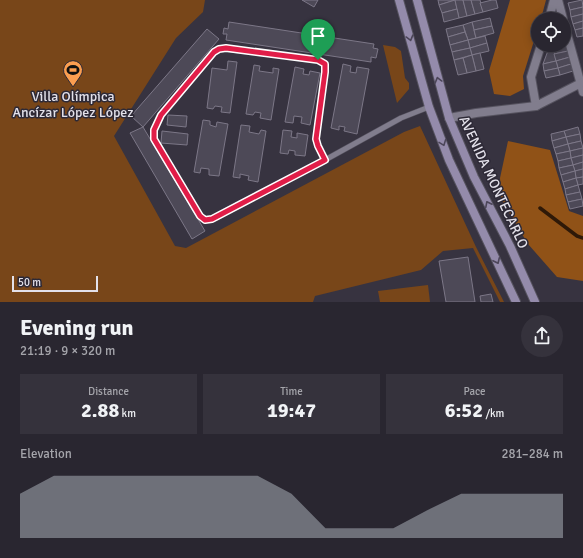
<!DOCTYPE html>
<meta charset="utf-8">
<style>
body{margin:0;font-family:Signika,sans-serif;background:#35323c;color:#f1f3f6;height:100vh;display:flex;flex-direction:column;font-size:15px;white-space:nowrap}
*{box-sizing:border-box;margin:0}
p{font-size:13px;color:#a5a5ab}
.icon{flex:none;width:22px;height:22px;fill:none;stroke:currentColor;stroke-width:2;stroke-linecap:round;stroke-linejoin:round}
.map{position:relative;height:302px;overflow:hidden}
.sheet{display:flex;flex-direction:column;background:#292630;flex:1}
.sheet>*{flex:none}
.fabs{position:absolute;left:531px;top:12px;display:grid;gap:8px}
.fabs a{display:grid;place-items:center;width:40px;height:40px;border-radius:50%;background:#292630;box-shadow:0 2px 10px #0003,0 0 0 1px #45434c;font-size:20px}
.scale{position:absolute;left:12px;bottom:10px;width:86px;box-sizing:border-box;padding-left:4px;border:2px solid #e3e1ea;border-top:0;font-size:11px;line-height:14px;white-space:nowrap;color:#e3e1ea;-webkit-text-stroke:3px #2d2936;paint-order:stroke}
.pin{position:absolute;display:grid;place-items:center;width:34px;height:34px;color:#fff;margin:-41px -17px;border-radius:50% 50% 50% 0;rotate:-45deg;box-shadow:0 0 4px #0007}
.pin .icon{rotate:45deg}
.round{display:grid;place-items:center;flex:none;width:42px;height:42px;border-radius:21px;background:#35323c}
.overview{display:flex;align-items:center;justify-content:space-between;height:68px;padding:0 20px}
h1{font-size:22px;font-weight:800;line-height:30px}
.stats{display:grid;grid-template-columns:repeat(3,1fr);gap:6px;height:68px;padding:4px 20px}
.stats div{display:grid;align-content:center;border-radius:0px;background:#35323c;text-align:center}
.stats b{font-size:20px;font-weight:800}
.stats small{font-size:11px;font-weight:400}
.stats p{font-size:11px}
.chart{height:112px;padding:8px 20px}
.chart p{display:flex;justify-content:space-between}
.chart svg{width:100%;height:72px;margin-top:4px;fill:#8c9099;opacity:.7}
.map>svg:first-child{display:block}
</style>
<div class="map">
<svg width="583" height="302" viewBox="0 0 583 302">
<rect width="100%" height="100%" fill="#373340"/>
<g fill="#784619">
<polygon points="0,0 205,0 203,12 176,38 114,136 175,246 186,248 404,132 420,126 476,247 504,302 500,302 473,248 443,251 421,270 315,296 313,302 0,302"/>
<polygon points="383,45 395,47 401,51 405,78 409,83 409,89 397,103"/>
<polygon points="428,285 430,302 380,302 378,291"/>
</g>
<g fill="#905217">
<polygon points="510,0 546,0 541,19 538,19 538,28 523,76 524,89 510,96 494,94 489,71"/>
<polygon points="508,141 550,150 569,211 583,216 583,281 557,277 528,244 501,199 500,178"/>
</g>
<g fill="none" stroke-linecap="round" stroke-linejoin="round">
<polyline stroke="#2e1908" stroke-width="3.5" points="540,208 577,236 583,238"/>
</g>
<g fill="#4d4957" stroke="#7c7787">
<polygon points="302,0 318,0 314,7"/>
<polygon points="438,0 455,0 439,5"/>
<polygon points="455,0 457,9 442,13 439,5"/>
<polygon points="455,0 463,0 467,16 459,18"/>
<polygon points="463,0 471,0 475,14 467,16"/>
<polygon points="471,0 480,0 483,12 475,14"/>
<polygon points="492,0 496,0 498,8 483,12 480,3"/>
<polygon points="582,0 583,7 570,10 568,3"/>
<polygon points="583,7 583,14 571,17 570,10"/>
<polygon points="457,9 459,18 444,22 442,13"/>
<polygon points="583,14 583,21 573,24 571,17"/>
<polygon points="490,18 492,26 474,30 472,22"/>
<polygon points="583,21 583,28 575,30 573,24"/>
<polygon points="229,22 374,44 373,48 378,49 376,58 371,57 371,62 226,40 227,34 223,34 224,28 228,29"/>
<polygon points="472,22 476,38 468,40 463,25"/>
<polygon points="463,25 465,32 448,37 446,29"/>
<polygon points="492,26 494,33 476,38 474,30"/>
<polygon points="583,28 583,36 577,37 575,30"/>
<polygon points="207,29 219,39 143,127 131,116"/>
<polygon points="465,32 468,40 450,45 448,37"/>
<polygon points="485,36 487,43 470,48 468,40"/>
<polygon points="468,40 470,48 452,52 450,45"/>
<polygon points="487,43 489,51 472,55 470,48"/>
<polygon points="564,44 566,44 568,51 554,54 553,47"/>
<polygon points="553,47 556,61 543,64 549,48"/>
<polygon points="470,48 472,55 454,60 452,52"/>
<polygon points="568,51 570,57 556,61 554,54"/>
<polygon points="480,53 484,69 476,71 472,55"/>
<polygon points="472,55 476,71 467,73 463,58"/>
<polygon points="570,57 571,64 558,68 556,61"/>
<polygon points="463,58 467,73 458,75 454,60"/>
<polygon points="228,61 237,62 230,113 221,112 222,107 215,106 213,109 207,108 212,68 227,70"/>
<polygon points="556,61 558,68 544,71 543,64"/>
<polygon points="343,64 351,66 350,72 356,73 357,67 369,69 357,134 344,131 345,127 339,126 339,130 331,128"/>
<polygon points="571,64 573,71 560,75 558,68"/>
<polygon points="254,65 260,66 259,71 273,73 273,68 279,69 271,120 260,118 261,113 255,112 253,115 246,114"/>
<polygon points="295,67 304,69 303,74 309,75 310,71 320,73 310,125 301,123 302,117 294,116 293,123 285,122"/>
<polygon points="558,68 560,75 546,78 544,71"/>
<polygon points="168,115 187,116 186,127 167,125"/>
<polygon points="203,120 210,121 210,125 216,127 217,122 228,124 219,176 209,175 209,169 201,168 200,173 194,172"/>
<polygon points="241,125 250,126 249,132 259,134 261,130 266,131 258,182 248,180 249,176 240,174 240,178 233,177"/>
<polygon points="143,127 205,231 192,239 130,133"/>
<polygon points="578,127 580,134 566,137 564,131"/>
<polygon points="283,130 292,131 291,137 297,138 297,133 308,135 305,156 295,155 295,151 289,150 288,154 280,153"/>
<polygon points="162,131 188,134 187,145 161,143"/>
<polygon points="564,131 566,137 552,141 551,134"/>
<polygon points="580,134 581,141 568,144 566,137"/>
<polygon points="566,137 568,144 554,148 552,141"/>
<polygon points="581,141 583,148 570,151 568,144"/>
<polygon points="568,144 570,151 556,154 554,148"/>
<polygon points="583,148 583,155 571,158 570,151"/>
<polygon points="570,151 571,158 558,161 556,154"/>
<polygon points="583,155 583,162 573,165 571,158"/>
<polygon points="571,158 573,165 559,168 558,161"/>
<polygon points="583,162 583,169 575,171 573,165"/>
<polygon points="573,165 575,171 561,175 559,168"/>
<polygon points="583,169 583,177 576,178 575,171"/>
<polygon points="575,171 576,178 563,182 561,175"/>
<polygon points="583,177 583,184 578,185 576,178"/>
<polygon points="576,178 578,185 565,189 563,182"/>
<polygon points="578,185 580,192 566,195 565,189"/>
<polygon points="580,192 582,199 568,202 566,195"/>
<polygon points="582,199 583,206 570,209 568,202"/>
<polygon points="468,257 475,302 446,302 439,261"/>
<polygon points="491,294 493,302 481,302 480,296"/>
</g>
<g fill="none" stroke-linecap="round" stroke-linejoin="round">
<defs>
<polyline id="lane" points="325,160 318,147 316,139 326,68 323,62 318,60 226,49 219,49 209,57 161,115 154,130 154,139 200,216 205,220 209,220 325,160 401,118 429,107"/>
<g id="street">
<polyline points="558,0 563,19"/>
<polyline points="549,19 554,0"/>
<polyline points="564,23 583,92"/>
<polyline points="536,106 531,77 541,45"/>
<polyline points="449,118 476,113 536,106 583,82"/>
</g>
<g id="secondary">
<polyline points="399,0 429,107 449,160 516,302"/>
<polyline points="417,0 449,118 474,177 510,246 535,302"/>
</g>
</defs>
<use href="#lane" stroke="#55525e" stroke-width="6"/>
<use href="#street" stroke="#55525e" stroke-width="10"/>
<use href="#secondary" stroke="#55525e" stroke-width="10"/>
<use href="#lane" stroke="#817d8d" stroke-width="5"/>
<use href="#street" stroke="#817d8d" stroke-width="8"/>
<use href="#secondary" stroke="#948bab" stroke-width="8"/>
</g>
<defs><path id="oneway-chevron" d="M-2-3.5L2.5 0L-2 3.5" fill="none" stroke-width="1.6" stroke-linecap="round" stroke-linejoin="round"/></defs>
<g stroke="#4c4659">
<use href="#oneway-chevron" transform="translate(410 38) rotate(75)"/>
<use href="#oneway-chevron" transform="translate(438 80) rotate(-105)"/>
<use href="#oneway-chevron" transform="translate(443 143) rotate(69)"/>
<use href="#oneway-chevron" transform="translate(488 204) rotate(-117)"/>
<use href="#oneway-chevron" transform="translate(497 261) rotate(65)"/>
</g>
<g fill="none" stroke-linecap="round" stroke-linejoin="round">
<defs>
<polygon id="route" points="226,48 318,60 325,64 325,72 316,139 318,146 325,160 212,219 205,220 200,216 154,139 154,130 161,115 214,52 219,49"/>
</defs>
<use href="#route" stroke="#fff" stroke-width="8"/>
<use href="#route" stroke="#e11d48" stroke-width="5"/>
</g>
<defs>
<symbol id="stadium-pin" viewBox="-11 -11 22 30"><path d="M0 17L-7.5 6A9.5 9.5 0 1 1 7.5 6Z" fill="#fb9e50" stroke="#2d2936"/><path d="M0-5a6.5 5 0 1 0 0 10a6.5 5 0 1 0 0-10ZM-3.5-1.8h7v3.6h-7Z" fill="#111"/></symbol>
</defs>
<g fill-rule="evenodd">
<use href="#stadium-pin" x="62" y="59" width="22" height="30"/>
</g>
<g text-anchor="middle" stroke-width="3" stroke-linejoin="round" paint-order="stroke">
<g font-size="14" fill="#e3e1ea" stroke="#2d2936">
<text x="73" y="101">Villa Olímpica<tspan x="73" dy="16">Ancízar López López</tspan></text>
</g>
<g font-size="14" fill="#e3e1ea" stroke="#2d2936">
<text transform="translate(494 182) rotate(65)" y="5">AVENIDA MONTECARLO</text>
</g>
</g>
</svg>
<div class="fabs">
<a><svg class="icon" aria-label="locate" viewBox="0 0 24 24"><circle cx="12" cy="12" r="6"/><path d="M12 2v4M12 18v4M2 12h4M18 12h4"/></svg></a>
</div>
<div class="scale">50 m</div>
<div class="pin" style="left:318px;top:60px;background:#1e9e55"><svg class="icon" aria-label="arrive" viewBox="0 0 24 24"><path d="M6 21V4h12l-3 4 3 4H6"/></svg></div>
</div>
<section class="sheet">
<div class="overview"><div><h1>Evening run</h1><p>21:19 · 9 × 320 m</p></div><a class="round"><svg class="icon" aria-label="share" viewBox="0 0 24 24"><path d="M12 15V3M7 8l5-5 5 5M5 13v7h14v-7"/></svg></a></div>
<div class="stats">
<div><p>Distance</p><b>2.88<small> km</small></b></div>
<div><p>Time</p><b>19:47</b></div>
<div><p>Pace</p><b>6:52<small> /km</small></b></div>
</div>
<div class="chart"><p><span>Elevation</span>281–284 m</p>
<svg viewBox="0 0 160 44" preserveAspectRatio="none"><path d="M0 44V17L10 6L20 6L30 6L40 6L50 6L60 6L70 6L80 17L90 38L100 38L110 38L120 27L130 17L140 17L150 17L160 17V44z"/></svg>
</div>
</section>
